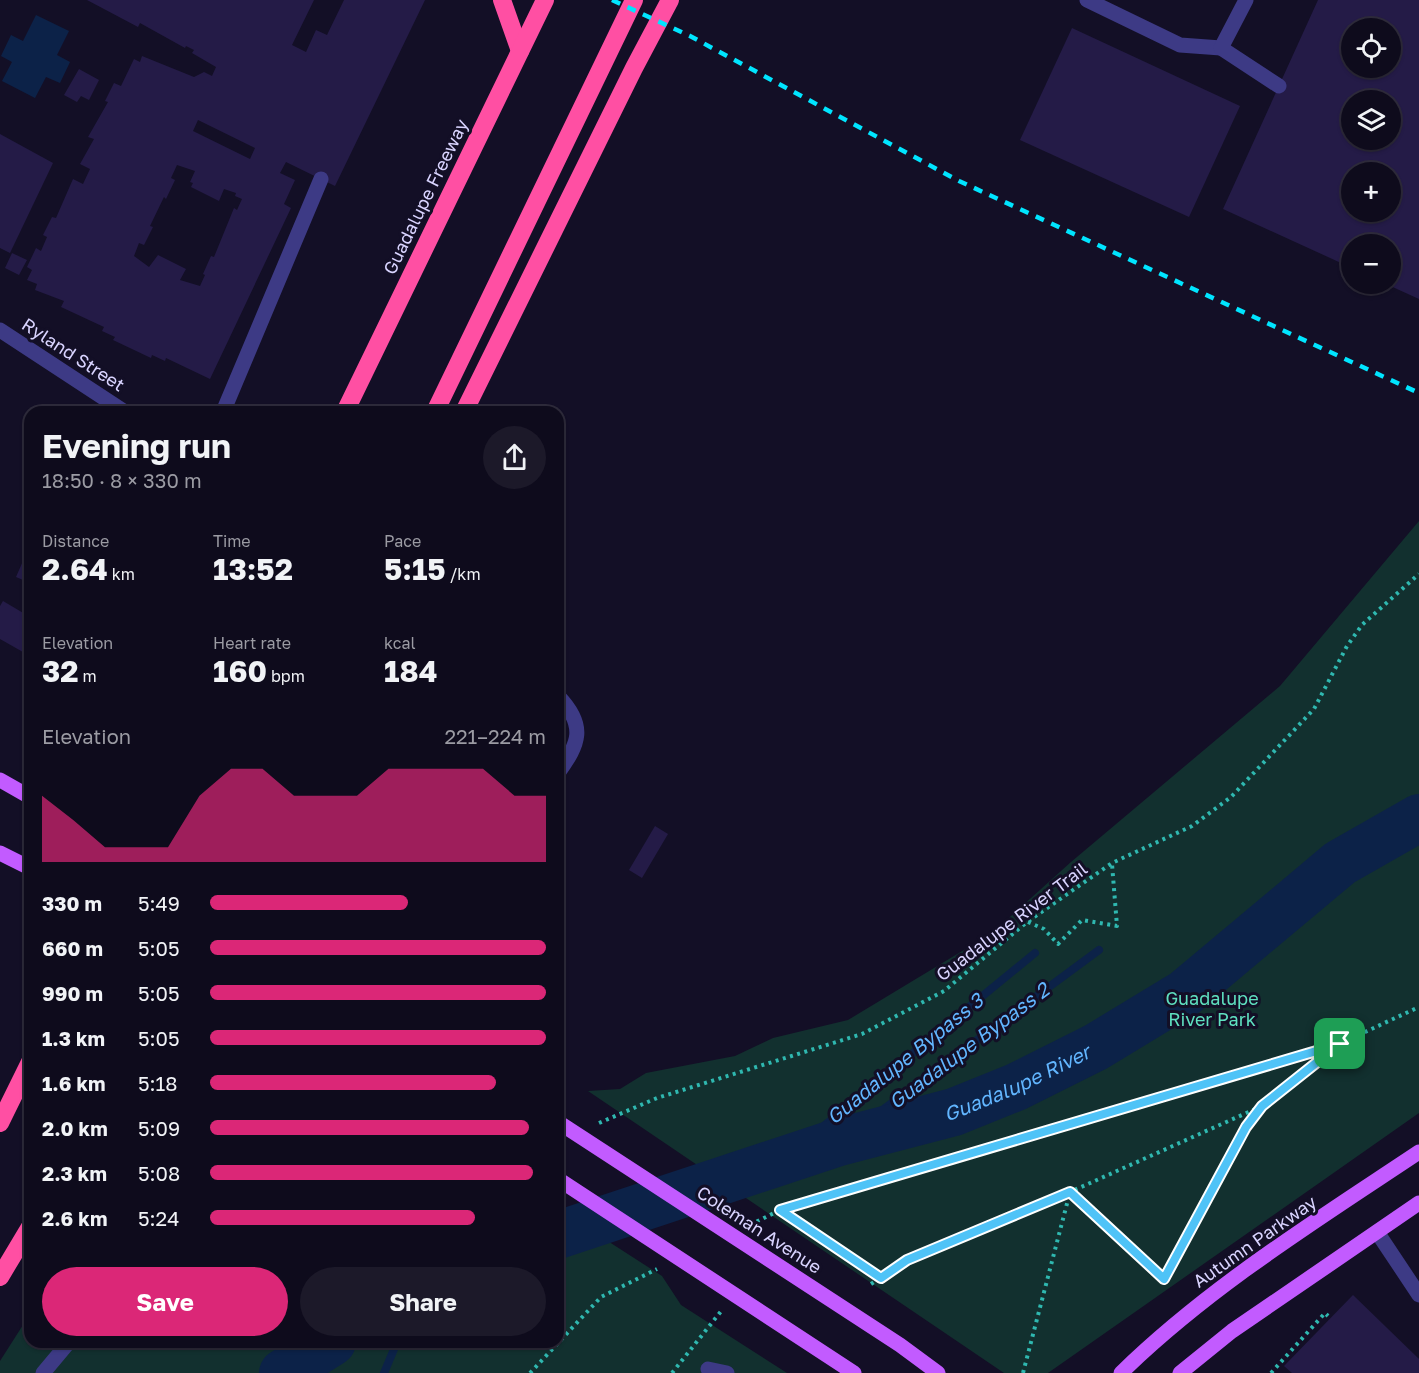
<!DOCTYPE html>
<meta charset="utf-8">
<style>
body{margin:0;font-family:"Golos Text",sans-serif;background:#1c1929;color:#f1f3f6;height:100vh;display:flex;flex-direction:column;font-size:22px;white-space:nowrap}
*{box-sizing:border-box;margin:0}
p{font-size:20px;color:#9b9ba3}
.icon{flex:none;width:33px;height:33px;fill:none;stroke:currentColor;stroke-width:2;stroke-linecap:round;stroke-linejoin:round}
.map{position:relative;flex:1;overflow:hidden}
.drawer{position:absolute;left:24px;top:406px;width:540px;height:942px;display:flex;flex-direction:column;background:#0e0b1c;border-radius:18px;box-shadow:0 2px 4px #0004,0 0 0 2px #2e2b3b}
.drawer>*{flex:none}
.controls{position:absolute;left:1341px;top:18px;display:grid;gap:12px}
.controls a{display:grid;place-items:center;width:60px;height:60px;border-radius:50%;background:#0e0b1c;box-shadow:0 2px 4px #0004,0 0 0 2px #2e2b3b;font-size:30px}
.pin{position:absolute;display:grid;place-items:center;width:51px;height:51px;color:#fff;margin:-26px;border-radius:12px;box-shadow:0 3px 9px #0006}
.round{display:grid;place-items:center;flex:none;width:63px;height:63px;border-radius:32px;background:#1c1929}
.headline{display:flex;align-items:center;justify-content:space-between;height:102px;padding:0 18px}
h1{font-size:33px;font-weight:700;line-height:45px}
.metrics{display:grid;grid-template-columns:repeat(3,1fr);gap:9px;height:102px;padding:6px 18px}
.metrics div{display:grid;align-content:center}
.metrics b{font-size:30px;font-weight:700}
.metrics small{font-size:16px;font-weight:400}
.metrics p{font-size:16px}
.chart{height:168px;padding:12px 18px}
.chart p{display:flex;justify-content:space-between}
.chart svg{width:100%;height:108px;margin-top:6px;fill:#db2777;opacity:.7}
.primary-button{display:flex;gap:12px;margin-top:auto;padding:12px 18px}
.primary-button a{flex:1;height:69px;border-radius:36px;background:#db2777;color:#fff;font-size:24px;font-weight:700;line-height:69px;text-align:center}
.primary-button a+a{background:#1c1929;color:#f1f3f6}
ul{padding:0 18px;list-style:none;font-size:20px}
li{display:grid;grid-template-columns:96px 72px 1fr;align-items:center;height:45px}
li i{height:15px;border-radius:8px;background:#db2777}
.map>svg:first-child{display:block}
</style>
<div class="map">
<svg width="1419" height="1373" viewBox="0 0 1419 1373">
<rect width="100%" height="100%" fill="#130f26"/>
<g fill="#12302f">
<polygon points="1419,521 1419,1113 1048,1373 1004,1373 588,1091 620,1089 646,1073 735,1056 773,1038 848,1020 992,933 1071,862 1280,686"/>
<polygon points="558,1209 662,1276 681,1305 787,1373 0,1373 0,1361 30,1314 30,1342 558,1342"/>
</g>
<polygon fill="#0c2248" points="36,15 69,31 57,55 70,62 60,83 46,77 35,98 2,81 12,62 1,56 11,35 23,41"/>
<g fill="none" stroke-linecap="round" stroke-linejoin="round">
<g stroke="#0c2248" stroke-width="8">
<polyline points="839,1142 1099,950"/>
<polyline points="776,1165 1035,953"/>
<polyline points="384,1373 397,1342"/>
</g>
<g stroke="#0c2248" stroke-width="48">
<path id="s1" d="M558,1235L839,1142L954,1112L1016,1087L1096,1047L1185,993L1340,863L1419,818"/>
<polyline points="283,1373 332,1342"/>
</g>
</g>
<g fill="#241b47" fill-rule="evenodd">
<path d="M87,0H314L292,45L306,52L316,30L327,35L344,0H425L335,186L286,162L280,173L295,180L284,204L291,208L210,379L166,358L165,361L152,355L151,358L113,340L115,337L102,331L104,327L61,307L64,301L35,290L37,284L27,280L32,270L27,267L36,248L41,251L47,237L43,235L52,217L56,218L73,179L83,184L90,169L80,164L94,139L88,137L108,102L105,101L114,83L121,86L134,59L140,62L142,56L194,77L204,72L212,76L216,67L192,53L194,50L186,46L185,48L140,23L138,27ZM198,120L255,148L250,159L193,131ZM177,165L195,171L190,182L193,183L191,187L219,201L224,189L236,193L235,196L242,199L237,210L234,208L214,257L211,256L203,274L205,275L200,286L180,280L186,269L158,255L149,267L134,256L139,243L144,245L153,227L150,226L164,197L166,199L175,180L171,178Z"/>
<path d="M1318,0H1419V299L1386,284H1390V244H1352V268L1223,209ZM1352,28H1390V68H1352ZM1352,100H1390V140H1352ZM1352,172H1390V212H1352Z"/>
<polygon points="1072,28 1240,106 1189,217 1020,140"/>
<polygon points="79,69 99,80 89,100 81,96 77,102 64,95"/>
<polygon points="0,134 53,163 10,253 0,248"/>
<polygon points="12,253 27,260 19,275 5,268"/>
<polygon points="30,545 30,583 16,577"/>
<polygon points="3,601 30,617 30,656 0,639 0,606"/>
<polygon points="655,826 668,834 642,878 629,870"/>
<polygon points="1353,1295 1419,1359 1419,1373 1292,1373 1284,1366"/>
</g>
<g fill="none" stroke-linecap="round" stroke-linejoin="round">
<g stroke="#2fb8b0" stroke-width="4" stroke-dasharray="3 4.5" stroke-linecap="butt">
<polyline points="1028,922 1044,929 1058,944 1082,920 1117,926 1112,864"/>
<polyline points="599,1123 657,1098 862,1034 944,991 1027,922 1112,863 1192,826 1231,797 1314,709 1347,646 1362,625 1419,574"/>
<polyline points="780,1210 881,1278"/>
<polyline points="750,1225 780,1210 1339,1044 1419,1007"/>
<polyline points="871,1284 907,1260 1070,1192 1262,1106 1338,1046"/>
<polyline points="530,1373 601,1297 657,1269"/>
<polyline points="672,1373 722,1310"/>
<polyline points="1023,1373 1070,1192 1164,1279 1246,1127 1261,1107"/>
<polyline points="1271,1373 1325,1313 1328,1316"/>
</g>
<g stroke="#3d3a85" stroke-width="15">
<polyline points="1087,0 1180,45 1221,48"/>
<polyline points="1246,0 1221,48 1279,86"/>
<polyline points="0,330 125,412"/>
<polyline points="223,412 321,179"/>
<path d="M558,696C587,726 579,744 558,773"/>
<polyline points="1377,1232 1419,1295"/>
<polyline points="708,1369 727,1373"/>
<polyline points="43,1373 69,1342"/>
</g>
<g stroke="#c25bff" stroke-width="15">
<polyline points="0,780 30,797"/>
<polyline points="0,853 30,868"/>
<polyline points="558,1122 900,1345 938,1373"/>
<polyline points="558,1179 854,1373"/>
<path d="M1121,1373C1209,1287 1317,1220 1419,1152"/>
<polyline points="1180,1373 1232,1331 1419,1203"/>
</g>
<g stroke="#ff4fa3" stroke-width="18">
<polyline points="502,0 520,51"/>
<polyline points="345,412 545,0"/>
<polyline points="435,412 634,0"/>
<polyline points="464,412 634,68 670,0"/>
<polyline points="0,1123 30,1062"/>
<polyline points="0,1277 30,1227"/>
</g>
<polyline stroke="#00e5ff" stroke-width="4.5" stroke-dasharray="9 8" stroke-linecap="butt" points="612,0 690,36 959,181 1419,393"/>
</g>
<g fill="none" stroke-linecap="round" stroke-linejoin="round">
<defs>
<polygon id="route" points="1340,1044 1262,1106 1246,1127 1164,1279 1070,1192 907,1260 881,1278 780,1210"/>
</defs>
<use href="#route" stroke="#fff" stroke-width="12"/>
<use href="#route" stroke="#4fc3f7" stroke-width="8"/>
</g>
<g text-anchor="middle" stroke-width="6" stroke-linejoin="round" paint-order="stroke">
<g font-size="18" fill="#d9d4ff" stroke="#130f26">
<text transform="translate(426 197) rotate(-64)" y="6">Guadalupe Freeway</text>
<text transform="translate(73 355) rotate(33)" y="6">Ryland Street</text>
<text transform="translate(1012 922) rotate(-37)" y="6">Guadalupe River Trail</text>
<text transform="translate(759 1230) rotate(33)" y="6">Coleman Avenue</text>
<text transform="translate(1255 1242) rotate(-35)" y="6">Autumn Parkway</text>
</g>
<g font-size="18" fill="#5fe0c0" stroke="#130f26">
<text x="1212" y="1005">Guadalupe<tspan x="1212" dy="21">River Park</tspan></text>
</g>
<g font-size="20" font-style="italic" fill="#62b6ff" stroke="#130f26">
<text transform="translate(969 1046) rotate(-37)" y="7">Guadalupe Bypass 2</text>
<text transform="translate(905 1059) rotate(-39)" y="7">Guadalupe Bypass 3</text>
<text dy="7" stroke="none"><textPath href="#s1" startOffset="484">Guadalupe River</textPath></text>
</g>
</g>
</svg>
<div class="controls">
<a><svg class="icon" aria-label="locate" viewBox="0 0 24 24"><circle cx="12" cy="12" r="6"/><path d="M12 2v4M12 18v4M2 12h4M18 12h4"/></svg></a>
<a><svg class="icon" aria-label="layers" viewBox="0 0 24 24"><path d="M12 4l9 5-9 5-9-5zM3 14l9 5 9-5"/></svg></a>
<a>+</a>
<a>−</a>
</div>
<div class="pin" style="left:1340px;top:1044px;background:#1e9e55"><svg class="icon" aria-label="arrive" viewBox="0 0 24 24"><path d="M6 21V4h12l-3 4 3 4H6"/></svg></div>
<section class="drawer">
<div class="headline"><div><h1>Evening run</h1><p>18:50 · 8 × 330 m</p></div><a class="round"><svg class="icon" aria-label="share" viewBox="0 0 24 24"><path d="M12 15V3M7 8l5-5 5 5M5 13v7h14v-7"/></svg></a></div>
<div class="metrics">
<div><p>Distance</p><b>2.64<small> km</small></b></div>
<div><p>Time</p><b>13:52</b></div>
<div><p>Pace</p><b>5:15<small> /km</small></b></div>
</div>
<div class="metrics">
<div><p>Elevation</p><b>32<small> m</small></b></div>
<div><p>Heart rate</p><b>160<small> bpm</small></b></div>
<div><p>kcal</p><b>184</b></div>
</div>
<div class="chart"><p><span>Elevation</span>221–224 m</p>
<svg viewBox="0 0 160 44" preserveAspectRatio="none"><path d="M0 44V17L10 27L20 38L30 38L40 38L50 17L60 6L70 6L80 17L90 17L100 17L110 6L120 6L130 6L140 6L150 17L160 17V44z"/></svg>
</div>
<ul>
<li><b>330 m</b>5:49<i style="width:59%"></i></li>
<li><b>660 m</b>5:05<i style="width:100%"></i></li>
<li><b>990 m</b>5:05<i style="width:100%"></i></li>
<li><b>1.3 km</b>5:05<i style="width:100%"></i></li>
<li><b>1.6 km</b>5:18<i style="width:85%"></i></li>
<li><b>2.0 km</b>5:09<i style="width:95%"></i></li>
<li><b>2.3 km</b>5:08<i style="width:96%"></i></li>
<li><b>2.6 km</b>5:24<i style="width:79%"></i></li>
</ul>
<div class="primary-button"><a>Save</a><a>Share</a></div>
</section>
</div>
